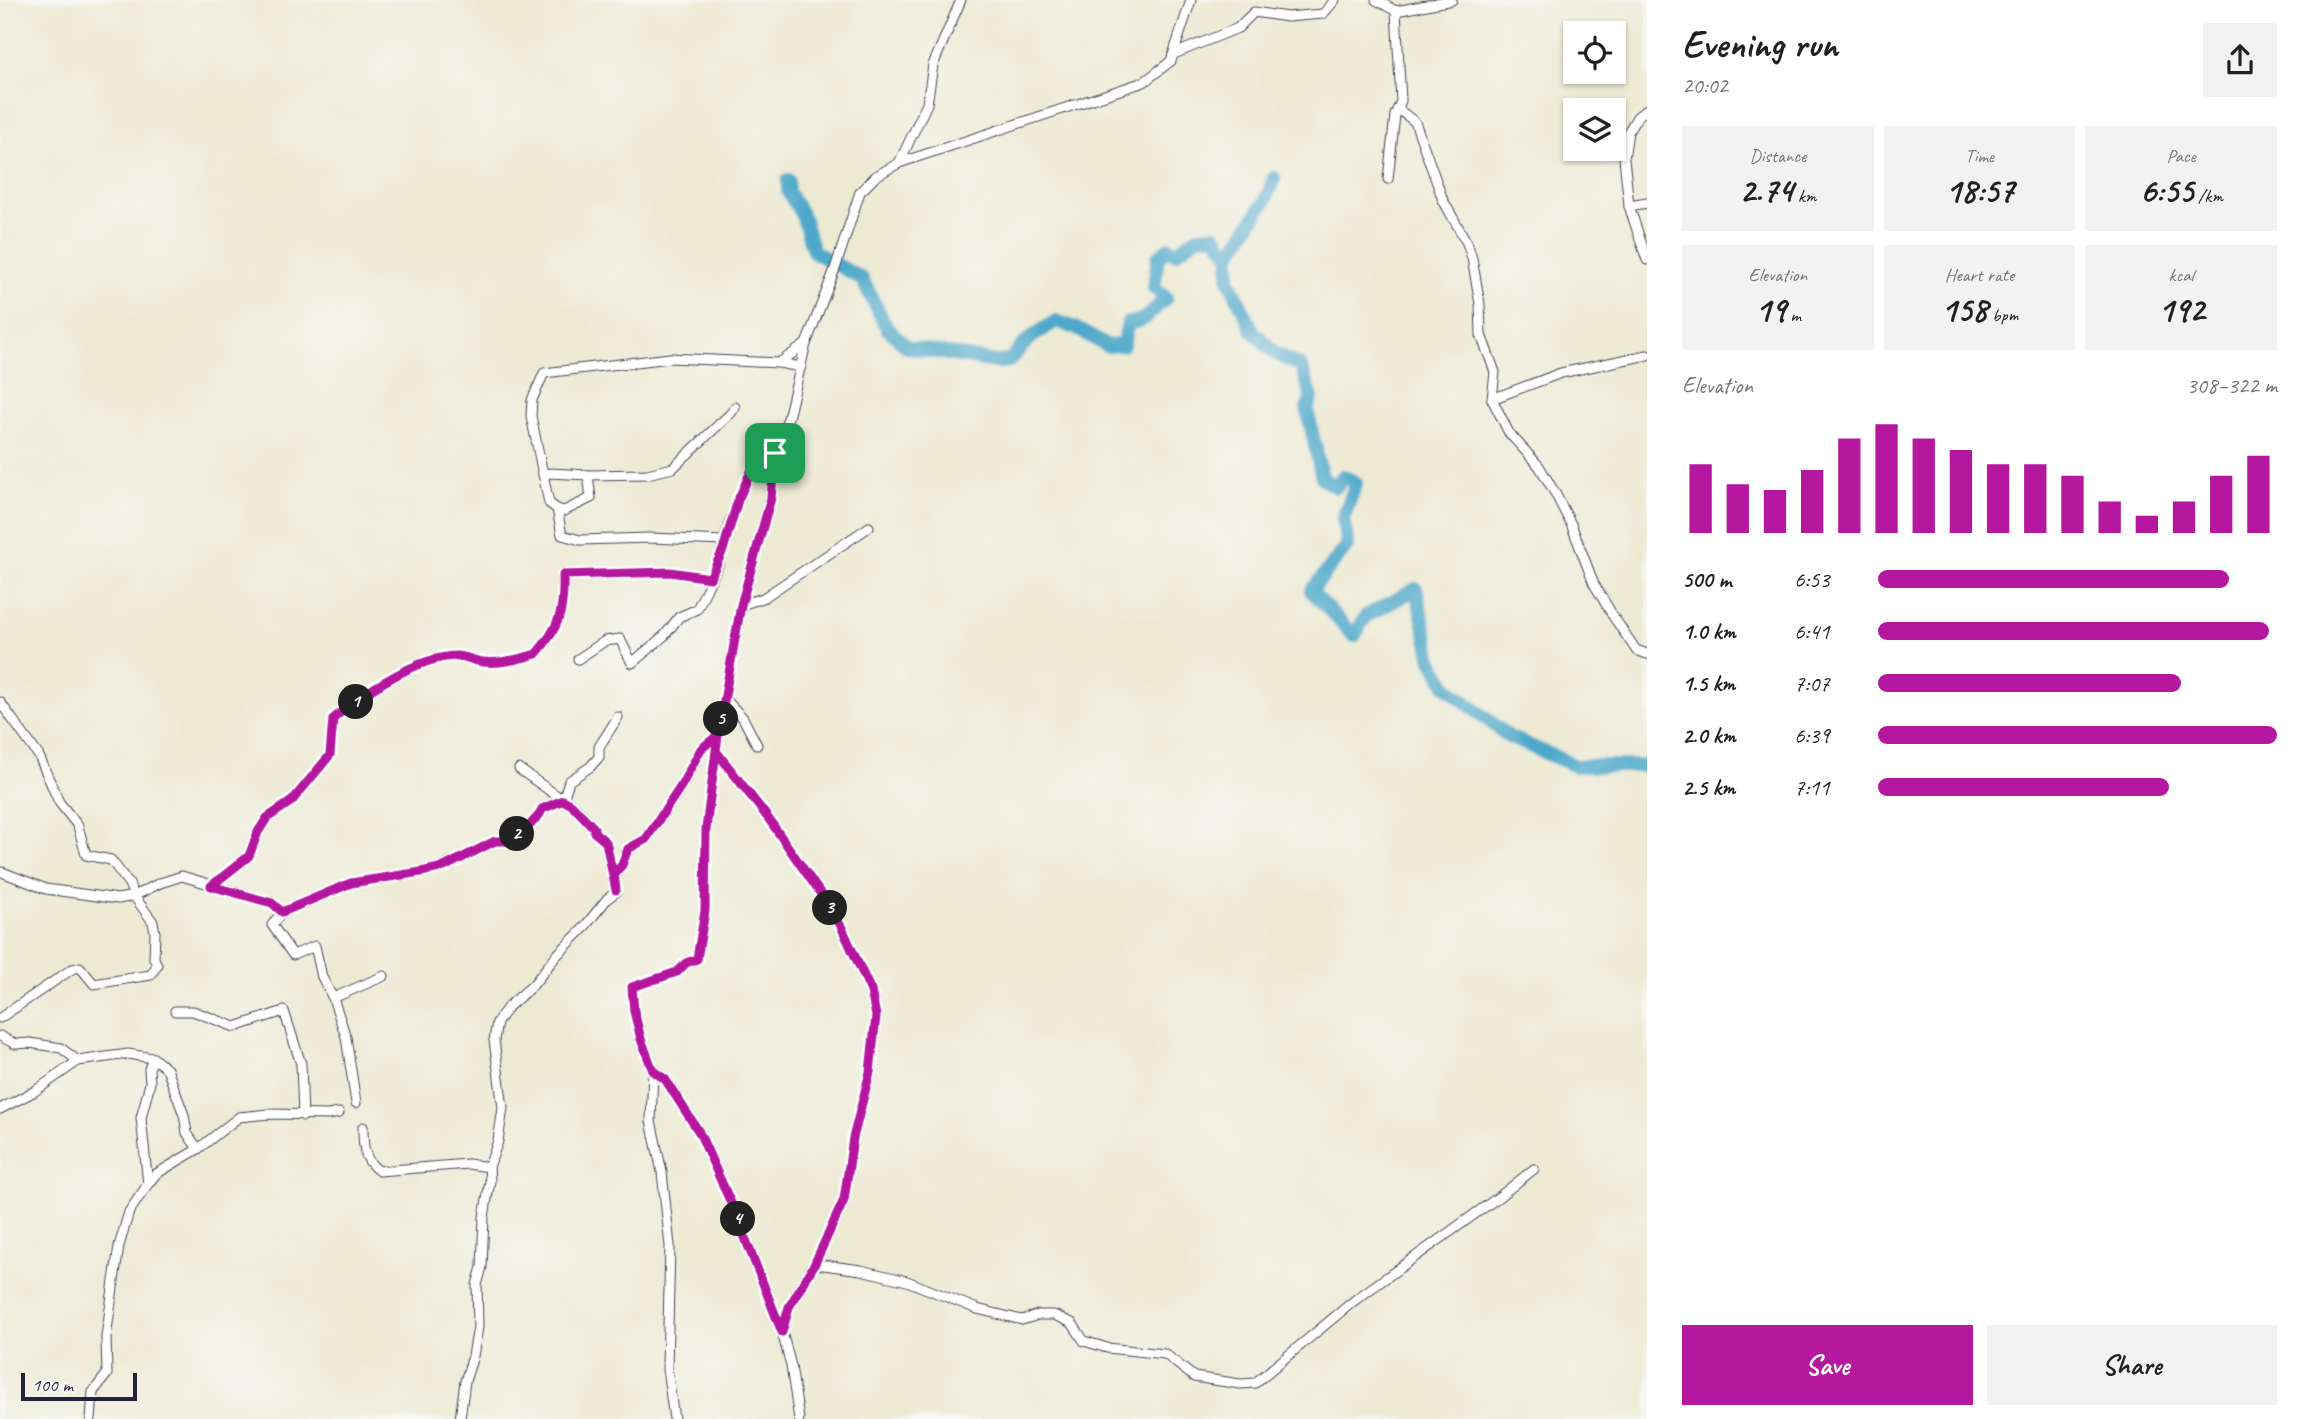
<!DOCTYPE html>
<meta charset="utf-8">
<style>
body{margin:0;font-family:Caveat,sans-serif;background:#f2f2f2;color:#202124;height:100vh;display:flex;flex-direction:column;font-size:26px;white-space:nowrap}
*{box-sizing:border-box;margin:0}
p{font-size:23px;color:#757577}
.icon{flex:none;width:38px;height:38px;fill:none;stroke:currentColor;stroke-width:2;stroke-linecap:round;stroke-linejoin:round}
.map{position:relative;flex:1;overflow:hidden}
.details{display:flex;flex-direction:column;background:#fff;width:665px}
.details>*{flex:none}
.buttons{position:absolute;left:1563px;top:21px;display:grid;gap:14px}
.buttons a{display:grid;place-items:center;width:63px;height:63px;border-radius:0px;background:#fff;box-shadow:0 2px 5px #0004;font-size:35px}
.scale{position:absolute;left:21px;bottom:18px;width:116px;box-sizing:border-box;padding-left:7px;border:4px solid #22223b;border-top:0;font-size:19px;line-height:24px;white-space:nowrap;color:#22223b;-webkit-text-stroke:5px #f6f6f2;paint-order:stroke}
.pin{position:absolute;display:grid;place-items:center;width:60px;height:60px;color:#fff;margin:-30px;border-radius:14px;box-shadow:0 4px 10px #0006}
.km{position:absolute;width:35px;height:35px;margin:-18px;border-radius:50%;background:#222;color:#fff;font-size:19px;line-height:35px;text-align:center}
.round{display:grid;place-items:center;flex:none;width:74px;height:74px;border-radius:0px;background:#f2f2f2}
.summary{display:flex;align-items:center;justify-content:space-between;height:119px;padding:0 35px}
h1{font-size:38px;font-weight:700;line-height:52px}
.figures{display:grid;grid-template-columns:repeat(3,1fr);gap:10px;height:119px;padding:7px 35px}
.figures div{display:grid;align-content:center;border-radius:0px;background:#f2f2f2;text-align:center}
.figures b{font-size:35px;font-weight:700}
.figures small{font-size:19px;font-weight:400}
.figures p{font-size:19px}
.chart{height:196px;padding:14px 35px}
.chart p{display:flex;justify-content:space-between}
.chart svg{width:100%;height:126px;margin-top:7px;stroke:#b5179e;stroke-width:6}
.cta{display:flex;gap:14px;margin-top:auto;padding:14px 35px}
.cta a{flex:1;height:80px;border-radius:0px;background:#b5179e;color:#fff;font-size:28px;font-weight:700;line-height:80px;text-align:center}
.cta a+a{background:#f2f2f2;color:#202124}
ul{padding:0 35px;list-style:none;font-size:23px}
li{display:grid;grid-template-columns:112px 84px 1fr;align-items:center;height:52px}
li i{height:18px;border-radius:9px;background:#b5179e}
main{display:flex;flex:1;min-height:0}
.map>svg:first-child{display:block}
</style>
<main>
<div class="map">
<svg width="1647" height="1419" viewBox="0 0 1647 1419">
<rect width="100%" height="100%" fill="#f6f6f2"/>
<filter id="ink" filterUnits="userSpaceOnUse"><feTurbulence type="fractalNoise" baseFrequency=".0143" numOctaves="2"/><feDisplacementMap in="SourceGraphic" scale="14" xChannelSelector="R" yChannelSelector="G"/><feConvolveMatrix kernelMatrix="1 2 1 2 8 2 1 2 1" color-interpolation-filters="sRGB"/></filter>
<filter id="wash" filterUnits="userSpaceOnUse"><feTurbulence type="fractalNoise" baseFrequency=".00686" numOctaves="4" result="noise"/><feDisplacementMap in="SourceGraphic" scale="28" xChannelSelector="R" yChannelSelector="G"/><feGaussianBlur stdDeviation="1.57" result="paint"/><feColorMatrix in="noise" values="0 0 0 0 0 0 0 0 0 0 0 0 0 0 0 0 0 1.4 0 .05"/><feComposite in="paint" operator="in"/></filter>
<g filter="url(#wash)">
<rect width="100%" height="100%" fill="#edead4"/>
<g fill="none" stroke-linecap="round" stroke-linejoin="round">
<g stroke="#4ea8cb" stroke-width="14">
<polyline points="1274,178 1265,201 1230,255 1229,279 1253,331 1275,353 1301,366 1312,397 1307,409 1322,478 1336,487 1343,476 1356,483 1343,519 1348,545 1311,591 1354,636 1366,616 1416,589 1432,660 1447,687 1509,737 1576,766 1647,766"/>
<path d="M788,180V192L803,217L813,251L862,279L887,328L907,347L996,362L1009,361L1029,339L1056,321L1075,328L1107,346L1123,345L1128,323C1150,321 1151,310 1166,298L1154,288L1158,257L1169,248L1175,253L1199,236L1215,235L1230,255"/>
</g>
</g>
</g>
<g filter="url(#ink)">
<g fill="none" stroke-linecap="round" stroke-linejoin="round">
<defs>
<g id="minor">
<polyline points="1376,0 1396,11 1452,0"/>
<polyline points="1174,54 1238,28 1254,12 1287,17 1323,14 1335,0"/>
<polyline points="1398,109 1415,122 1443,200 1467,243 1472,258 1480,304 1481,335 1495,372 1492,399 1509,433 1539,466 1555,493 1571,524 1594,584 1613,616 1636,650 1647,654"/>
<polyline points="1647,109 1637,117 1628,132 1624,158 1629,206 1647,260"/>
<polyline points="899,163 927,104 933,65 961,0"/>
<polyline points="1388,179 1395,115 1401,101 1396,11"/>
<polyline points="1629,206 1647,203"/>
<polyline points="779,363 806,344"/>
<polyline points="1492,399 1561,373 1647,355"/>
<polyline points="543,475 550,473 588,475 647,474 673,468 731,413 735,407"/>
<polyline points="557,509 564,511 591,498 588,475"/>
<polyline points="725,541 650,538 580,540 562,535 557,509 549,503 531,416 532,400 544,373 670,358 779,363 801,367"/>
<polyline points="741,605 763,598 869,527"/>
<polyline points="578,659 605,641 620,639 632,663 665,635 679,617 697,609 718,565 730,521 752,469 775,453"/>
<polyline points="724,698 743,718 757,745"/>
<polyline points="0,702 39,756 59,802 78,826 86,855 111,860 129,884 134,896 153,922 155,933 154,958 157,965 151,975 94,984 80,967 72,969 0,1018"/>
<polyline points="716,751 768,818 825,900 841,926 871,991 876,1016 870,1072 853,1138 844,1201 814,1265"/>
<polyline points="519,769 563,800 569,781 590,767 599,757 599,747 618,717"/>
<polyline points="2,872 46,889 118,899 134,896 160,883 182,876 272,903 282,912 272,925 293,955 315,946 322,977 333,998 346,1037 356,1103"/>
<polyline points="615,878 614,874 622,865 628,849 646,839 682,786 701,749 718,735"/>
<path d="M211,886L249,856L258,832L267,818L292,801L330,755L333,719C363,694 416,657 456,656C466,656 473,661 483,662C500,664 520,659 536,654C560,627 564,610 563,575L670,572L710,578"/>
<path d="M282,912L351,883L421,872L444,867L495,841H509L530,825L540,814L542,809C548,806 557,799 563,800C575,802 586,820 594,828V832L606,842L616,892L607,899L582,930L556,956L533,985L508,1007L497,1022L494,1040L503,1108L498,1141L489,1167"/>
<polyline points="333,998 384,976"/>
<polyline points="175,1011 193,1011 235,1027 284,1011 301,1064 303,1116"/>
<polyline points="0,1036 15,1044 30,1043 61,1048 78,1061 35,1091 0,1109"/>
<polyline points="153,1058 167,1069 184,1115 187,1133 198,1149"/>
<polyline points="78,1061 128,1054 153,1058 149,1069 150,1083 141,1118 148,1184 129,1212 119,1246 106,1337 107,1374 93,1392 91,1419"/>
<polyline points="653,1071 665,1079 699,1132 735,1212 782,1332 791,1366 799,1419"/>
<path d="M363,1127C363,1145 363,1160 379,1171L468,1164L489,1167L490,1181L484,1217L482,1267L477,1285L478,1327L473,1356L465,1381L460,1419"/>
<polyline points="148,1184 156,1174 198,1149 239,1117 269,1114 328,1115 339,1113"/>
<polyline points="782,1332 789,1307 811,1268 816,1264 861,1270 907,1281 977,1309 1022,1320 1038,1315 1054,1315 1072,1323 1084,1341 1107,1348 1165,1354 1194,1377 1240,1384 1255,1383 1355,1300 1500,1196 1534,1169"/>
<polyline points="674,1419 667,1368 670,1246 662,1172 651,1121 653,1071 641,1039 634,1011 632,987 677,972 686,963 697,959 705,911 706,829 718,735 741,605 770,498 775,453 788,418 806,344 835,269 860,192 876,176 899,163 1144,82 1171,61 1191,0"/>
</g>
</defs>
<use href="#minor" stroke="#404052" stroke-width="11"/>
<use href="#minor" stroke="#fff" stroke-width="9"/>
</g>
</g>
<g fill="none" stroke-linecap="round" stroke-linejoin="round" filter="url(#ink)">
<defs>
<path id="route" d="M775,453L752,469L738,500L723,550L710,578L670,572L563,575C564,611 560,627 536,654C520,659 500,664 483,662C473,661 466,656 456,656C417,657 362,693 333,719L330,755L292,801L267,818L258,832L249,856L211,886L272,903L282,912L351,883L421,872L444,867L495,841H509L530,825L540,814L542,809L563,800L572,805L594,828V832L606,842L616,890L614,874L622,865L628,849L646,839L681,786L701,749L718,735L716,751L768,818L825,900L841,926L871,991L876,1016L870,1072L853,1138L844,1200L814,1265L789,1307L782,1332L735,1212L699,1132L665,1079L653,1071L641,1039L634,1011L632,987L677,972L686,963L697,959L705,911L706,829L718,735L741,605L771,498L775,453"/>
</defs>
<use href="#route" stroke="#fff" stroke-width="14"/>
<use href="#route" stroke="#b5179e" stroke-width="9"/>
</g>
</svg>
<div class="buttons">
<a><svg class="icon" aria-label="locate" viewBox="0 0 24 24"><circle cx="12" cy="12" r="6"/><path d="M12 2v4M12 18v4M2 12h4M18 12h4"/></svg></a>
<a><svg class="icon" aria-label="layers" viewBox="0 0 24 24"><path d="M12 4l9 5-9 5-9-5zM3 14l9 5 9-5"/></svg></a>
</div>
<div class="scale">100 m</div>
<div class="pin" style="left:775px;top:453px;background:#1e9e55"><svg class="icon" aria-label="arrive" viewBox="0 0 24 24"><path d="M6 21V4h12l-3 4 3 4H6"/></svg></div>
<b class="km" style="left:356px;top:702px">1</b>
<b class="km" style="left:517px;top:834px">2</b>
<b class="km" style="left:830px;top:908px">3</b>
<b class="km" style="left:738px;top:1219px">4</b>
<b class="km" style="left:721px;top:719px">5</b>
</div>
<section class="details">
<div class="summary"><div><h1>Evening run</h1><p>20:02</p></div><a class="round"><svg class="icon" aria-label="share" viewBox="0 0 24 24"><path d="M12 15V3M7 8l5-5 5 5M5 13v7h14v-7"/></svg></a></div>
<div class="figures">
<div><p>Distance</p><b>2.74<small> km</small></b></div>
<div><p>Time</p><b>18:57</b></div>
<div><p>Pace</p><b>6:55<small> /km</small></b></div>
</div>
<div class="figures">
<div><p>Elevation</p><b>19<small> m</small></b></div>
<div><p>Heart rate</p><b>158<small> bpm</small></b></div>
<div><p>kcal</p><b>192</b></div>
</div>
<div class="chart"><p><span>Elevation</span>308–322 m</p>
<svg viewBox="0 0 160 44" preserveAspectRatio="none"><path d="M5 44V20M15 44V27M25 44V29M35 44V22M45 44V11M55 44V6M65 44V11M75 44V15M85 44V20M95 44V20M105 44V24M115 44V33M125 44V38M135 44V33M145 44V24M155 44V17"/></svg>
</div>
<ul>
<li><b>500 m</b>6:53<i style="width:88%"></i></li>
<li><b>1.0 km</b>6:41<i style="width:98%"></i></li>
<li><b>1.5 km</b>7:07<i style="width:76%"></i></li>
<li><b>2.0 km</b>6:39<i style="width:100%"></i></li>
<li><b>2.5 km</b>7:11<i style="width:73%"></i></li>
</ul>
<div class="cta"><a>Save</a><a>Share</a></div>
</section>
</main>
